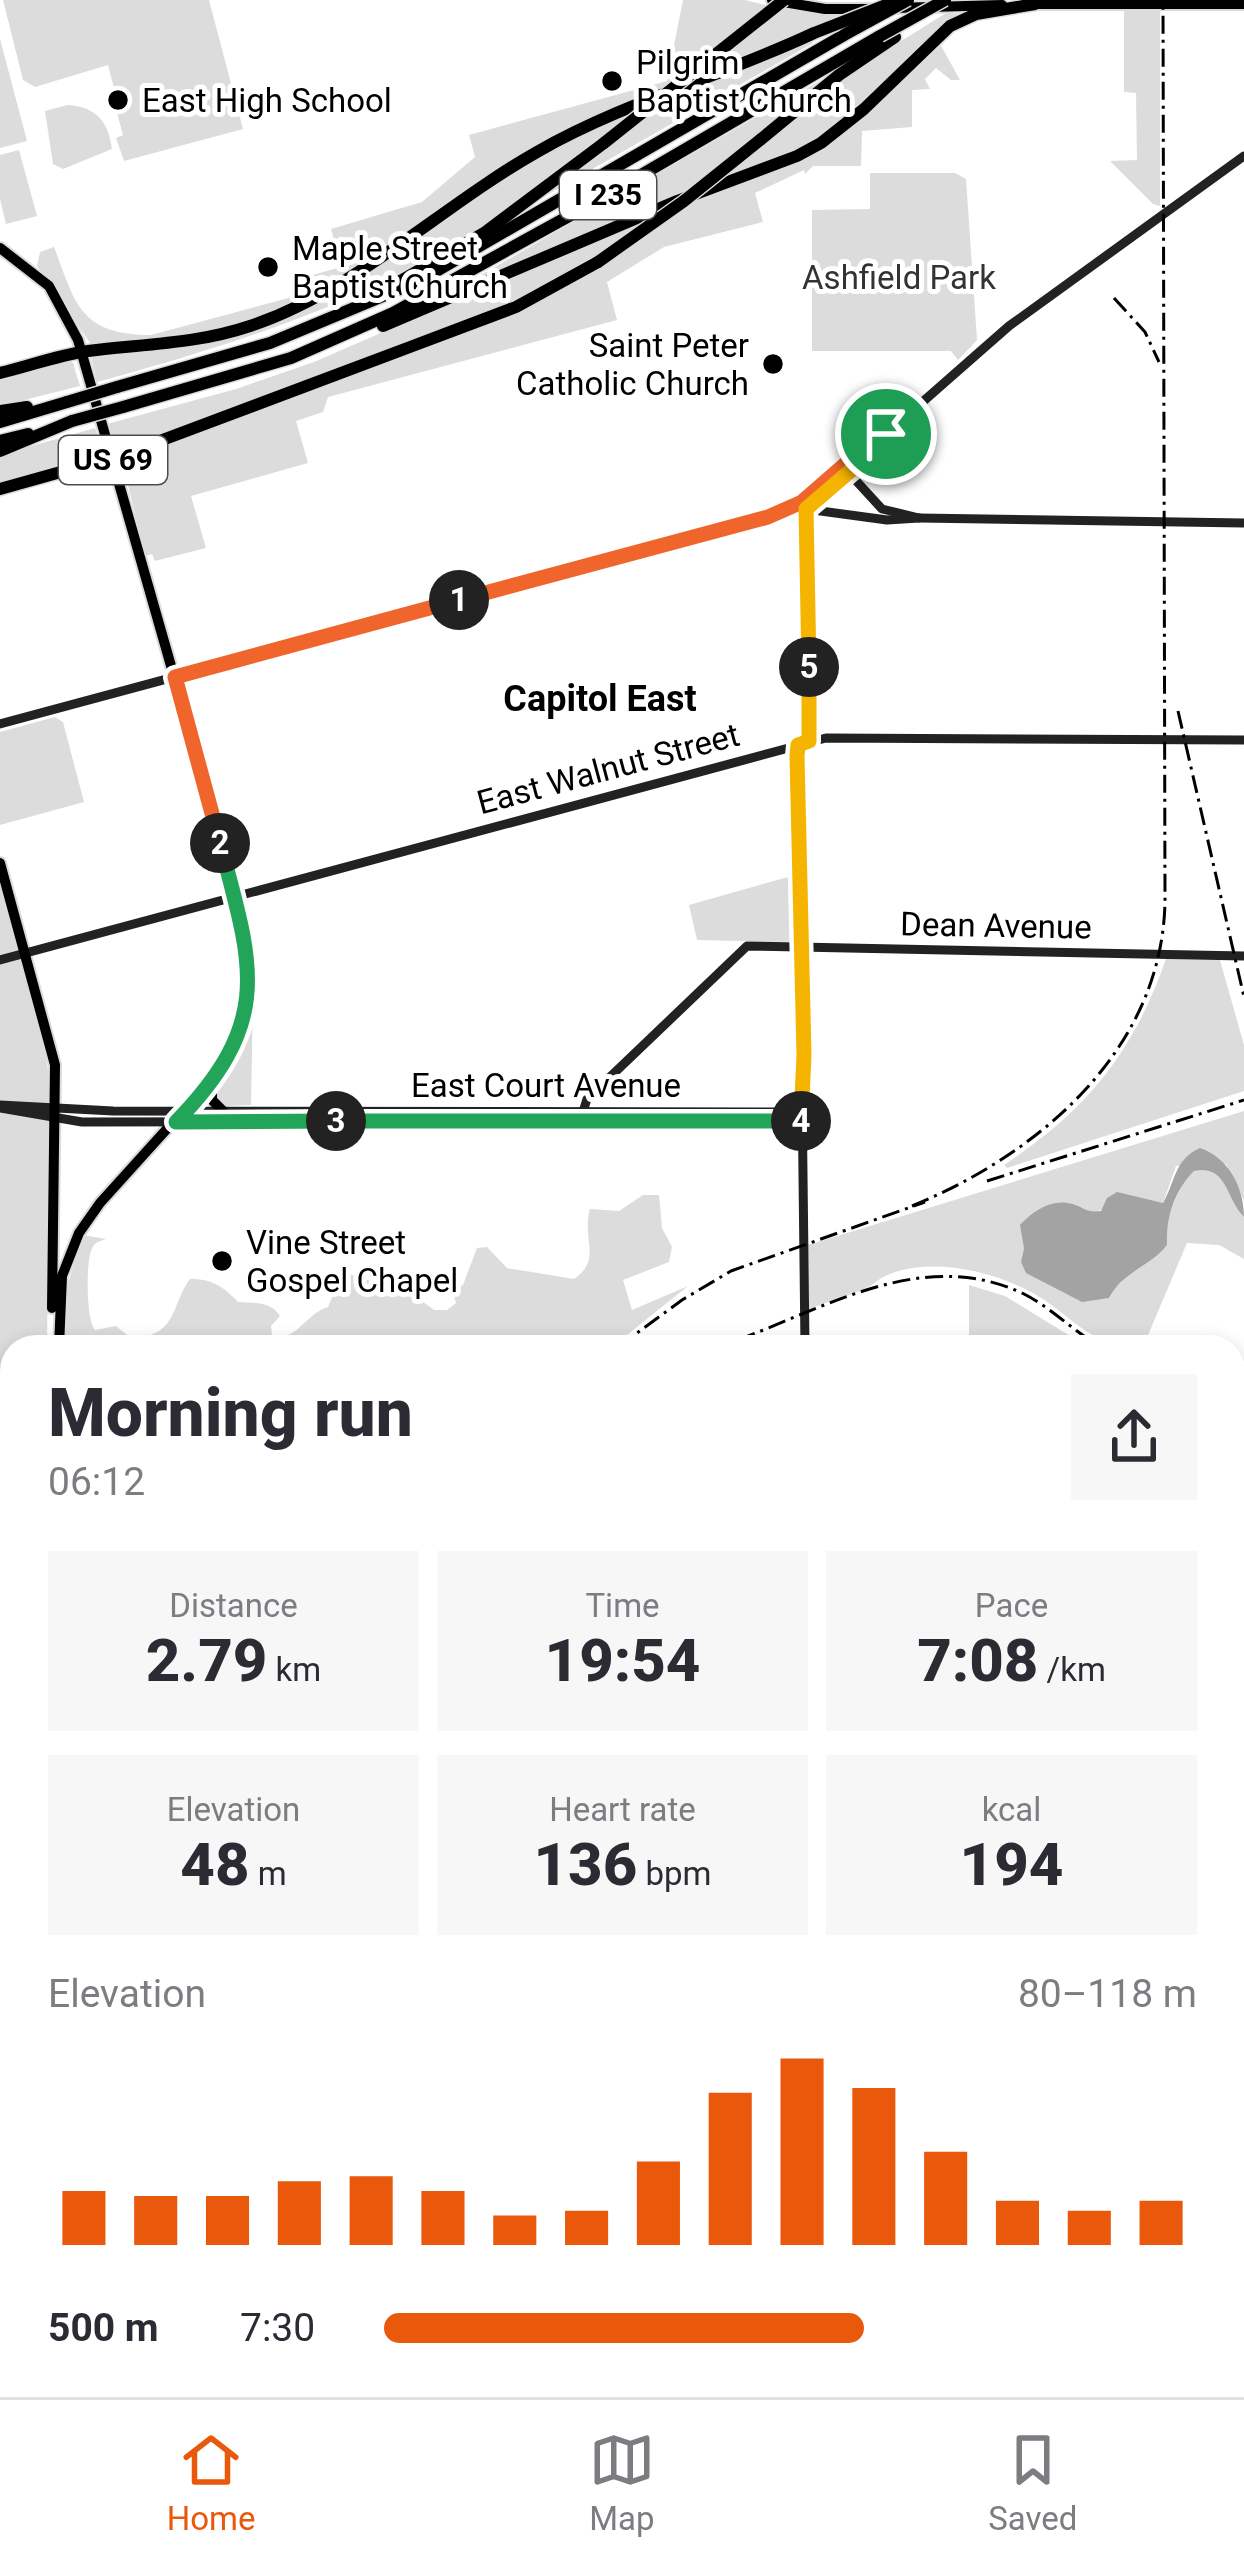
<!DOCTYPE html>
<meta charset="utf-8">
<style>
body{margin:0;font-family:Roboto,sans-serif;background:#f7f7f7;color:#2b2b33;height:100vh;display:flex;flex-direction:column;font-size:45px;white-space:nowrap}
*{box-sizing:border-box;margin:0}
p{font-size:39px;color:#7c7c81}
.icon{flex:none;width:66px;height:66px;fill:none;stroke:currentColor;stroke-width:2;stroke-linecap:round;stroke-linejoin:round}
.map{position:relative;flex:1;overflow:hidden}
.sheet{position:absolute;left:0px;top:1335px;width:1245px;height:1062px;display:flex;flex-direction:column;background:#fff;border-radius:36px 36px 0 0;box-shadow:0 6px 18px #0003}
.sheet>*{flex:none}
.pin{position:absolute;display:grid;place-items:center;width:102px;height:102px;color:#fff;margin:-51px;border:6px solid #fff;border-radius:50%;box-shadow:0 3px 12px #0007}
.km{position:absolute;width:60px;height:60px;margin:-30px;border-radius:50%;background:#222;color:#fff;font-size:33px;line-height:60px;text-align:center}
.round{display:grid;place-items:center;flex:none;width:126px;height:126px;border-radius:0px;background:#f7f7f7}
.headline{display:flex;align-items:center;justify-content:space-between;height:204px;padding:0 48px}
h1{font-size:66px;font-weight:800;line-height:90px}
.figures{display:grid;grid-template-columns:repeat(3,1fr);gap:18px;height:204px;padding:12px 48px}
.figures div{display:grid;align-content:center;border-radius:0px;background:#f7f7f7;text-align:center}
.figures b{font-size:60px;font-weight:800}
.figures small{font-size:33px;font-weight:400}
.figures p{font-size:33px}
.chart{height:336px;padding:24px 48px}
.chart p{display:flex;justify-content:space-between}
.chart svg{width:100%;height:216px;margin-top:12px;stroke:#ea580c;stroke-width:6}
ul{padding:0 48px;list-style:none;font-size:39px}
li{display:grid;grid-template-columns:192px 144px 1fr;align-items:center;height:90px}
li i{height:30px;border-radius:15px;background:#ea580c}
.tabs{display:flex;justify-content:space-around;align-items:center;height:168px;border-top:3px solid #e1e1e2;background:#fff;font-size:33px;color:#7c7c81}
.tabs a{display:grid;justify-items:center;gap:6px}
.tabs .current{color:#ea580c}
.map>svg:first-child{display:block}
</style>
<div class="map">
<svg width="1244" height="2397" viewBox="0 0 1244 2397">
<rect width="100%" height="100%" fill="#fff"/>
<g fill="#dcdcdc">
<polygon points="3,0 209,0 243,129 124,161 116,138 123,135 117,113 120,111 108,65 35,87 23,80"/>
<path d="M683,0H745L769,6L662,92L604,114L331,284L291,304L218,331L101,346L90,343L37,266L40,252L54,247C75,302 79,335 151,335L292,297L298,289L295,280L341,267L331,229L422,202L475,157L469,135L667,81Z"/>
<polygon points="779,8 839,15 685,84"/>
<polygon points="1124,10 1160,10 1160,206 1153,204 1110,161 1137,160 1136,93 1124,92"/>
<polygon points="946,13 964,14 815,141 713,182 853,71"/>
<polygon points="810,38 813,43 547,195 665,99 741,71"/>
<polygon points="0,39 27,141 0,148"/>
<polygon points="939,42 960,80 951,80 936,68 925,79 930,89 912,90 912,127 862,131 861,166 813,166 805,174 804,170 755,193 763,222 664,247 607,282 617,320 328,397 323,412 296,421 308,463 191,496 206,548 155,561 152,554 145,556 124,468 129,467 131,457 501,316 693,198 795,161"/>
<polygon points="837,71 689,192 467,285 467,283"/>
<path d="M68,105C96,107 108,121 112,149L63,169L53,164L45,111Z"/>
<path d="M642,108C596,143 551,183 503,215C379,298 240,343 97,382L91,357L187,346L261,325L536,155Z"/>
<polygon points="19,150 37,216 6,224 0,199 0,155"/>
<polygon points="870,173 955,173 966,179 977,340 958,360 951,351 812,351 812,210 870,209"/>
<polygon points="666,209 559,280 515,301 126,449 115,444 107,424 236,389 314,362"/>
<polygon points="68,360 73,363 80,386 0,406 0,377"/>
<polygon points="95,428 101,445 94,458 0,485 0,455"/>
<polygon points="55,717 63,722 84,802 0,825 0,732"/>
<polygon points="788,877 794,882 793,939 789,942 697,940 689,905"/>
<polygon points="0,885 45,1047 50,1088 47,1347 12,1347 12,1397 0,1397"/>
<path d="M1166,959L1220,960L1244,1045V1091L1007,1168L1004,1165C1087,1110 1133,1053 1166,959Z"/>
<polygon points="253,994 251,1105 224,1106 216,1102 214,1088 239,1045"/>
<path d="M1244,1111V1201L1226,1164L1176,1166L1163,1203C1142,1198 1114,1203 1094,1213L1074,1204L1024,1248L1021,1262C1051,1286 1069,1304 1109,1298C1123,1271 1149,1268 1166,1246C1166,1217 1175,1192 1194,1171C1228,1165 1225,1198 1244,1217V1259L1219,1245L1187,1243L1143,1347C1101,1347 1085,1331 1053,1306C1012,1275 935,1253 885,1276C880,1278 875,1283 870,1286C851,1296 829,1301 809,1309L808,1245Z"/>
<path d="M643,1195H659L662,1228L672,1247L669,1262L623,1280L632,1310L688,1286L612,1347H63L65,1293L83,1235L106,1239C98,1242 94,1242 91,1251C86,1266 86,1318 95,1330L116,1326L132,1339C179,1335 171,1304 190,1279C212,1279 223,1286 238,1302C254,1303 271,1301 280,1316L271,1326L272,1335C295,1344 306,1313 328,1307L341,1276L349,1274L414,1295L434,1310H447L456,1303L452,1289L463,1285L477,1248L487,1247L507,1268L574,1279C603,1259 581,1239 590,1209L619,1211Z"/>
<polygon points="969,1285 1005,1296 1088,1347 969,1343"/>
<polygon points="12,2185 12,2385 42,2385 42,2397 0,2397 0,2189"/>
<polygon points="1233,2314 1244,2316 1244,2397 960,2397 961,2385 1233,2385"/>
<polygon points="61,2385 310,2385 312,2397 61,2397"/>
</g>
<path fill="#a3a3a3" d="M1200,1148C1229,1158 1244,1188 1244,1217C1225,1198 1228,1165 1194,1171C1174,1192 1166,1217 1167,1245C1149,1268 1123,1271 1109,1298L1082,1302L1026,1273L1021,1262L1024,1248L1020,1225C1034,1210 1052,1198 1073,1204C1085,1208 1087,1213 1101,1211L1107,1198L1117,1192L1163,1203C1176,1180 1174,1160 1200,1148Z"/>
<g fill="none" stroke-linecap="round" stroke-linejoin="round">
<defs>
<g id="primary">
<polyline points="772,0 825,9 870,9"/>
<polyline points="1027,4 1244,4"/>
<polyline points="895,8 1002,5"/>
<polyline points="0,248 49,286 78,340 205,785 245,936 250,975 244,1019 221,1069 100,1203 79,1233 62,1276 59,1347"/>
<polyline points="0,863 55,1065 52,1308"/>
<polyline points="212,1083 212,1100 223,1111"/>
<polyline points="1233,1580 1244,1580"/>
<polyline points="0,1605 12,1604"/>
<polyline points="0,1626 12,1625"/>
<polyline points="47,2385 47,2397"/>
<polyline points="55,2385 55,2397"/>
</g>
<g id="highway">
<polyline points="760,140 839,75 895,37"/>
<polyline points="397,283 484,233 604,143"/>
<polyline points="383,326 677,201 797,156 821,143 864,109 950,26 976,14 1035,4"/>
<path d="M0,373C29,366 59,355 88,351C143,344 197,344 250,326C357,290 440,207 537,152C624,102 723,76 814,33"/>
<polyline points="117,387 270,343 419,281 844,35"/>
<polyline points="123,407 291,358 393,313 600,199 880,36"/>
<polyline points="0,411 27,407"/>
<polyline points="0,422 67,402"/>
<polyline points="0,441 28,434"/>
<polyline points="0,451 72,421"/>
<polyline points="0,489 125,454 410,347 516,307 598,262"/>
</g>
</defs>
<use href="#primary" stroke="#dbdbdb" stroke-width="14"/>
<use href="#highway" stroke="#dbdbdb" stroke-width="15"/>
<g stroke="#222" stroke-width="9">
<polyline points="838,470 849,473 882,509 919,518 1244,523"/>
<polyline points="805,507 809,741"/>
<polyline points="806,509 878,447 885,436"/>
<polyline points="768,517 802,501 872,441 886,434 1009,326 1244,156"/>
<polyline points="0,724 768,517 806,509 887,520 919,518"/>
<polyline points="798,744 805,1347"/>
<polyline points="0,960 826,738 1244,740"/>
<polyline points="0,1105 113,1111 804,1112"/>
<polyline points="0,1108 82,1122 804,1121"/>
<polyline points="582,1115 587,1099 747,946 1244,956"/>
<polyline points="0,1759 12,1756"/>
<polyline points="0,1988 12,1991"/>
<polyline points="1233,2010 1244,2011"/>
</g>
<use href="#primary" stroke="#000" stroke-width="10"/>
<use href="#highway" stroke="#000" stroke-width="12"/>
<g stroke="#000" stroke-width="3" stroke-dasharray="18 6 3 6" stroke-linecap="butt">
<polyline points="1114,298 1145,332 1159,362"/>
<polyline points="1178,711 1244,997"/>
<polyline points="987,1181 1244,1100"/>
<path d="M912,1206C1039,1154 1162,1050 1165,902L1163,0"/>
<path d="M738,1340C831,1305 926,1247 1024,1294C1052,1308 1074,1332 1101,1347"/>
<polyline points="618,1347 682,1300 731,1271 925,1202"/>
<polyline points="719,1347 720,1347"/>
<polyline points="940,1347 953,1347"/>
<polyline points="1233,1391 1244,1395"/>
<polyline points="0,1406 12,1406"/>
<polyline points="0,1606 12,1609"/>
<polyline points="1233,2052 1244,2056"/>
</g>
<defs>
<g id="highway-bridge">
<polyline points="814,33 899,0"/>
<polyline points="844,35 908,0"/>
<polyline points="880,36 945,0"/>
<polyline points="604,143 784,0"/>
<polyline points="598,262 684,201 760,140"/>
<polyline points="67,402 117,387"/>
<polyline points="72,421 123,407"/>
</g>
</defs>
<use href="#highway-bridge" stroke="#dbdbdb" stroke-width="15" stroke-linecap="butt"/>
<use href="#highway-bridge" stroke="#000" stroke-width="12"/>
</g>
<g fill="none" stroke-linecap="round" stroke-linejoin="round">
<defs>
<polyline id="split-1" points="459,600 768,517 802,502 872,441 886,434"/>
<polyline id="split-2" points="220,843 175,677 459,600"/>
<path id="split-3" d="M220,843C253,967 274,1021 176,1122L336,1121"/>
<polyline id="split-4" points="336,1121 801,1121"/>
<polyline id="split-5" points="801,1121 804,1055 797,756 798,745 809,741 809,667"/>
<polyline id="split-6" points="809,667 806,509 878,447 886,434"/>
</defs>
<use href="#split-1" stroke="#fff" stroke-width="24"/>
<use href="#split-2" stroke="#fff" stroke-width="24"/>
<use href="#split-3" stroke="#fff" stroke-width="24"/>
<use href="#split-4" stroke="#fff" stroke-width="24"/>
<use href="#split-5" stroke="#fff" stroke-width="24"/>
<use href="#split-6" stroke="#fff" stroke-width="24"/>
<use href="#split-1" stroke="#f0652b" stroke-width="15"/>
<use href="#split-2" stroke="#f0652b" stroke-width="15"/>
<use href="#split-3" stroke="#22a559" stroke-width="15"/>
<use href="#split-4" stroke="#22a559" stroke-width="15"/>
<use href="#split-5" stroke="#f5b400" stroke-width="15"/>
<use href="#split-6" stroke="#f5b400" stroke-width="15"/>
</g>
<g fill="#000" stroke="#fff" stroke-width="4.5">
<circle cx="612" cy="81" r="12"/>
<circle cx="118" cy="100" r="12"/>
<circle cx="268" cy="267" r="12"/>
<circle cx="773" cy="364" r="12"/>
<circle cx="222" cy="1261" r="12"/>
</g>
<g text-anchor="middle" stroke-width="10" stroke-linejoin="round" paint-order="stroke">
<g fill="#fff" stroke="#4c4c4c" stroke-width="3">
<rect x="560" y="171" width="96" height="48" rx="9"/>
<rect x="59" y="436" width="108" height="48" rx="9"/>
</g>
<g font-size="30" font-weight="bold" fill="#000">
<text x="608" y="205">I 235</text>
<text x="113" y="470">US 69</text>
</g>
<g font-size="33" fill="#000" stroke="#fff" text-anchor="start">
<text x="636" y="74">Pilgrim<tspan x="636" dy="38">Baptist Church</tspan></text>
<text x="142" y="112">East High School</text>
<text x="292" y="260">Maple Street<tspan x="292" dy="38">Baptist Church</tspan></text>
<text x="749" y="357" text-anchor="end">Saint Peter<tspan x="749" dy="38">Catholic Church</tspan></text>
<text x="246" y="1254">Vine Street<tspan x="246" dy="38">Gospel Chapel</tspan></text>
</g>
<g font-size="33" fill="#333" stroke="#fff">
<text x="899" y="289">Ashfield Park</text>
</g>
<g font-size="33" fill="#000" stroke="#fff">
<text transform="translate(608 768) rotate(-15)" y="12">East Walnut Street</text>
<text transform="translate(996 925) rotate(1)" y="12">Dean Avenue</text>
<text x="546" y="1097">East Court Avenue</text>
</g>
<g font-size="36" font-weight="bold" fill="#000" stroke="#fff">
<text x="600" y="711">Capitol East</text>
</g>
</g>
</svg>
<div class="pin" style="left:886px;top:434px;background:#1e9e55"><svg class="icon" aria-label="arrive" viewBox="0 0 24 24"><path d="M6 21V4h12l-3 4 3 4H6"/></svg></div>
<b class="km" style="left:459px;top:600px">1</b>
<b class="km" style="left:220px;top:843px">2</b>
<b class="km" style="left:336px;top:1121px">3</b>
<b class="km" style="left:801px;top:1121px">4</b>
<b class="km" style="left:809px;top:667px">5</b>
<section class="sheet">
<div class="headline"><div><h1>Morning run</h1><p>06:12</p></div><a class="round"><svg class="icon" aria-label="share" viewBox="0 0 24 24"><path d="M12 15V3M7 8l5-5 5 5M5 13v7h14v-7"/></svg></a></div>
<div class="figures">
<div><p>Distance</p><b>2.79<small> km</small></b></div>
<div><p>Time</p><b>19:54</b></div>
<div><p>Pace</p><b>7:08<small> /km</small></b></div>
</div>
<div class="figures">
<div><p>Elevation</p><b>48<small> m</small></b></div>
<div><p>Heart rate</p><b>136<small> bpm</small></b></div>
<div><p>kcal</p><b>194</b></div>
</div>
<div class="chart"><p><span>Elevation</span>80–118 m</p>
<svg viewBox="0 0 160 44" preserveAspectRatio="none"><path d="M5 44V33M15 44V34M25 44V34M35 44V31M45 44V30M55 44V33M65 44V38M75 44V37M85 44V27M95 44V13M105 44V6M115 44V12M125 44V25M135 44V35M145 44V37M155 44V35"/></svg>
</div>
<ul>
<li><b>500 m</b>7:30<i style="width:59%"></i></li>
</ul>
</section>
</div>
<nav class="tabs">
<a class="current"><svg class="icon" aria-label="home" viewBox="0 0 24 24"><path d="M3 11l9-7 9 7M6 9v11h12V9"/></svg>Home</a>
<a><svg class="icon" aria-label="map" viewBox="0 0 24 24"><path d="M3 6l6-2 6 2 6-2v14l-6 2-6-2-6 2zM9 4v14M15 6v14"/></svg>Map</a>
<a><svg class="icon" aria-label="saved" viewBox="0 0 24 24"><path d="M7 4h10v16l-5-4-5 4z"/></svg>Saved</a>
</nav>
